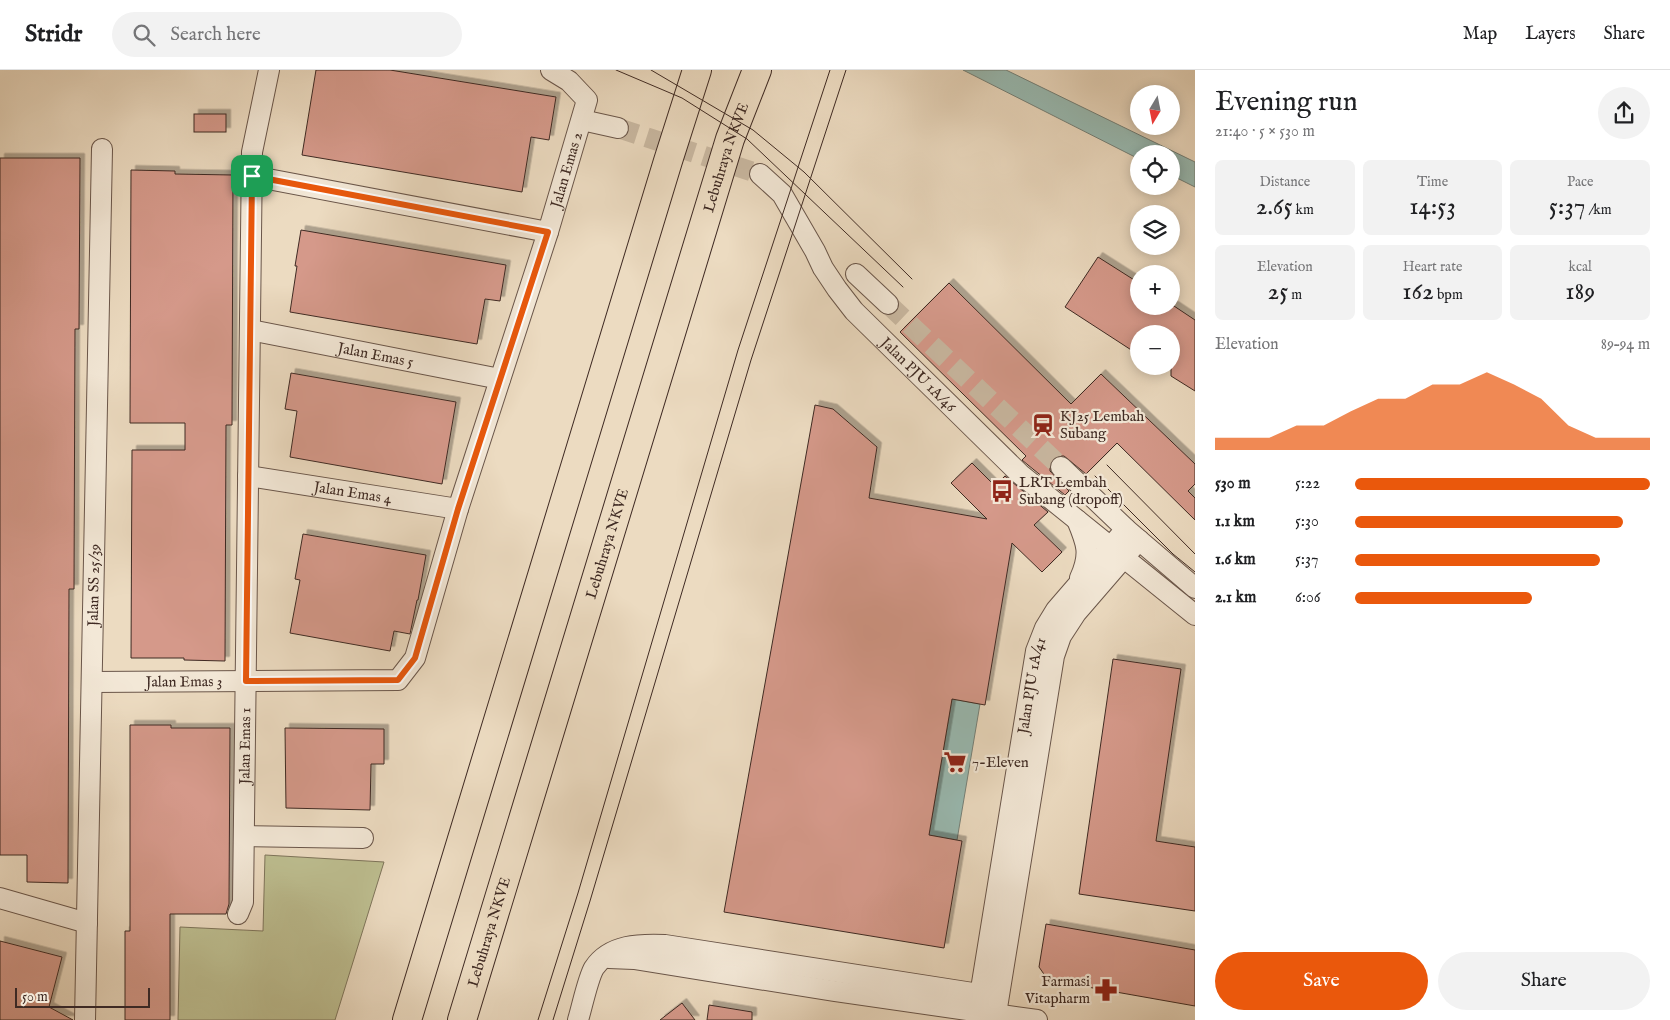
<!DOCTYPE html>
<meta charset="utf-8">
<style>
body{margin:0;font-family:"IM FELL English",serif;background:#f2f2f2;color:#202124;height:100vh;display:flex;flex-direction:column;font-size:19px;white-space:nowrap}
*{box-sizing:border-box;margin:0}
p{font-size:16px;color:#757577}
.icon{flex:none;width:28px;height:28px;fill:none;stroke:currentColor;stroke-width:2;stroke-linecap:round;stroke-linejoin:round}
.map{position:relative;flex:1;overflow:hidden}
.drawer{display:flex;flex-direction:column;background:#fff;width:475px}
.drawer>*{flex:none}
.needle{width:32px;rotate:190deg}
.fabs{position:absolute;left:1130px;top:15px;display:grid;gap:10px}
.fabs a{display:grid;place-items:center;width:50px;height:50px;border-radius:50%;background:#fff;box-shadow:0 2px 12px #0003;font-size:25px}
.scale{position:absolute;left:15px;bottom:12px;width:135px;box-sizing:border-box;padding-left:5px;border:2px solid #3f2a23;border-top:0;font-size:14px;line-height:18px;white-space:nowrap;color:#3f2a23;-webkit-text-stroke:4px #f3e8d7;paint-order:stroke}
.pin{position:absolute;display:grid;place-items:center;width:42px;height:42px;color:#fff;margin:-21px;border-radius:10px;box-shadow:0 2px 8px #0006}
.round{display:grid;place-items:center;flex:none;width:52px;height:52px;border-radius:26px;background:#f2f2f2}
.summary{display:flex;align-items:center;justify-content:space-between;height:85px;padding:0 20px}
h1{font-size:28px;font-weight:600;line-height:38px}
.figures{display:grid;grid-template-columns:repeat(3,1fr);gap:8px;height:85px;padding:5px 20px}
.figures div{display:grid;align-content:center;border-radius:8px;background:#f2f2f2;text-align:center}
.figures b{font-size:25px;font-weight:600}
.figures small{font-size:14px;font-weight:400}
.figures p{font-size:14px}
.chart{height:140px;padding:10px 20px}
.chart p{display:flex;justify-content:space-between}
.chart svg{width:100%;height:90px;margin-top:5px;fill:#ea580c;opacity:.7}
.primary-button{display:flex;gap:10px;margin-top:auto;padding:10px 20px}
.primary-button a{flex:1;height:58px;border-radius:30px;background:#ea580c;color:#fff;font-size:20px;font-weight:600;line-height:58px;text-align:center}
.primary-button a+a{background:#f2f2f2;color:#202124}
ul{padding:0 20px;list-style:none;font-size:16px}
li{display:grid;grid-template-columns:80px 60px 1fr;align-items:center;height:38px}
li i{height:12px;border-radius:6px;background:#ea580c}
header{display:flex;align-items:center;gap:30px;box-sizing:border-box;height:70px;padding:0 25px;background:#fff;border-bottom:1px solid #e0e0e0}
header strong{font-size:24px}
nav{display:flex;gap:28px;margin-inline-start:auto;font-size:18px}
.search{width:350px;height:45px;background:#f2f2f2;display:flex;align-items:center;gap:12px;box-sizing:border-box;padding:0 18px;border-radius:28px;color:#757577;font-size:19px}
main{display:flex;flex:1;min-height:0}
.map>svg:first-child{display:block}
</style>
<header>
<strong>Stridr</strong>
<div class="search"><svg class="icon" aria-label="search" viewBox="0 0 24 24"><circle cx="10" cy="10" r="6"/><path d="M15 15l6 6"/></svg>Search here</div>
<nav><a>Map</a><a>Layers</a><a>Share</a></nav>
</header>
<main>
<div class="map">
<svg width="1195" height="950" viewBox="0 0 1195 950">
<defs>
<filter id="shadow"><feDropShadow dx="4.5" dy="-4.5" stdDeviation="0" flood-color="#0004"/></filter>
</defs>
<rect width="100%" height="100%" fill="#ecdbc1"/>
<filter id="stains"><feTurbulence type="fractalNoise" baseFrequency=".004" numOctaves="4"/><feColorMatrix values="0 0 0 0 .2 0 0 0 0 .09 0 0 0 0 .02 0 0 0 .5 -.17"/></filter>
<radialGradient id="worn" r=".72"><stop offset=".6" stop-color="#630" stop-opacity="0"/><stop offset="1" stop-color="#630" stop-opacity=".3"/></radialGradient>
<polygon fill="#bdbe90" stroke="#7e745a" points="265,785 384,792 335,950 178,950 180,857 263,861"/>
<g fill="#99bbb3" stroke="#758179">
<polygon points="963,0 1006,0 1195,92 1195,117 1171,105 1171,84 1139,84 1139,89"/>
<polygon points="952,629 980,634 957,770 929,765"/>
</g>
<g fill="#d5998a" stroke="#3f2a23" filter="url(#shadow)">
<polygon points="316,0 390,0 556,27 549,70 531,67 522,122 302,85"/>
<rect x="194" y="44" width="32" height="18"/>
<polygon points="0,88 80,88 79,259 75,259 74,519 69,519 68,813 27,812 27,785 0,785"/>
<polygon points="131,100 175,101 175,104 233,105 232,355 226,355 225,591 184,590 184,588 131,588 132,380 185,380 185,353 130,353"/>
<polygon points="301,160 506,195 500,231 485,229 477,274 290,242 297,196 295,196"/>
<polygon points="1098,187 1139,213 1139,236 1174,236 1195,250 1195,321 1171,306 1171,264 1139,264 1139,285 1065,237"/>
<polygon points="949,213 1071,334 1101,304 1195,394 1195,414 1188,421 1195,428 1195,450 1117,373 1086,404 1064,386 1058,386 1053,388 1050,394 1050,401 1069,421 1065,425 1028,395 1022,390 1026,386 900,262"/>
<polygon points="291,303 456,332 442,414 290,387 297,341 285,339"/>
<polygon points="815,335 833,339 877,377 869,428 987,449 951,413 972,393 995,416 1005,406 1048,442 1034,455 1062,482 1042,502 1012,473 985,635 952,629 929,765 962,771 944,878 724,842"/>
<polygon points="303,464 426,485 418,530 417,530 410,564 394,561 390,581 290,563 300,510 295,509"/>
<polygon points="1113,589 1181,599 1156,771 1195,777 1195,841 1079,824"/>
<polygon points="130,655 171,655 171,658 230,658 229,834 226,844 170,844 170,950 125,950 125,861 130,861"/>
<polygon points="285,658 384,659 384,694 371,694 370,740 286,738"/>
<polygon points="1046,854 1195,880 1195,936 1048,910 1039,897"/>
<polygon points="0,871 62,887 49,937 73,950 0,950"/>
<polygon points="682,933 695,950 660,950"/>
<polygon points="709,935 752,942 752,950 707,950"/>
</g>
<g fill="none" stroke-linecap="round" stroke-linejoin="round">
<g stroke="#c9b8a1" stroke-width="20" stroke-dasharray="20 10" stroke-linecap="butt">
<polyline points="618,58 760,104"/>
<polyline points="888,234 1061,397"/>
</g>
<defs>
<g id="minor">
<polyline points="582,50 618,58"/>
<path id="s1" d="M760,104L782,124L815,181L823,198L837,219L854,241L1020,404L1195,545"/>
<polyline points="252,106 548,162"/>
<polyline points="856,204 888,234"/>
<path id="s2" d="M250,260L500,309"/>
<polyline points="1061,397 1126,459 1195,518"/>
<path id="s3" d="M248,406L458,439"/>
<path d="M1077,450C1087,474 1091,484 1080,508"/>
<path id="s4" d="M92,612L398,610L415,588L458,439L548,162L587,30L569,11L551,0"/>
<polyline points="244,766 363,768"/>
<polyline points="0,828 87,853"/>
<path id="s5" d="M238,844L243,832L252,82L269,0"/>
<polyline points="609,888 634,889 834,921 1037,950"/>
<path id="s6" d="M85,950L102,79"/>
<path d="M578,950C582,937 588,908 594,898C610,874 640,874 665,875L992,926"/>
<path id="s7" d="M976,950L1036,581L1045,558L1056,540L1126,459"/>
<polyline points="995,950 1054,586 1061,566 1076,543 1139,470"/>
</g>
<g id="highway">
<polyline points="407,950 668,91 697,0"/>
<path id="s8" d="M462,950L730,69L757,0"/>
</g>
</defs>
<use href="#minor" stroke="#6a564a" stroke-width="22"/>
<use href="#highway" stroke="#3f2a23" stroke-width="30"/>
<use href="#minor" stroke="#f3e8d7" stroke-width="20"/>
<use href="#highway" stroke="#ecdbc1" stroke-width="28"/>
<g stroke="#3f2a23" stroke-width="1">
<polyline points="616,0 682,28 747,69 903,217"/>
<polyline points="651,0 753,60 804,102 912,209"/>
<polyline points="1107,395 1195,484"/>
<polyline points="1095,406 1173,484 1195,502"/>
<polyline points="538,950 578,823 738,280 830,0"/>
<polyline points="553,950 590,831 751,290 846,0"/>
</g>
</g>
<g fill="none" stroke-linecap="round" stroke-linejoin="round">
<defs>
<polygon id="route" points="252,106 548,162 458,439 415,588 398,610 246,611"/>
</defs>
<use href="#route" stroke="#fff" stroke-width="10"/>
<use href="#route" stroke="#ea580c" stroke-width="6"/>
</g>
<defs>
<symbol id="station-bare" viewBox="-9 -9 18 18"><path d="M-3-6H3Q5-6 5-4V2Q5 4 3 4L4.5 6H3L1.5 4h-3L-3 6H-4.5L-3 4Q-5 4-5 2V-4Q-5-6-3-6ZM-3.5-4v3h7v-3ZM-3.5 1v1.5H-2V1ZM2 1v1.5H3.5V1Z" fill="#8f2418" stroke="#f3e8d7" stroke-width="2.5" paint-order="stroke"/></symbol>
<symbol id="bus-bare" viewBox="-9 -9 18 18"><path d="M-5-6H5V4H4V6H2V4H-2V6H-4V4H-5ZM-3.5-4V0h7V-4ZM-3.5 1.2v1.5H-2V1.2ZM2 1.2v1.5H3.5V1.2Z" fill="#8f2418" stroke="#f3e8d7" stroke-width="2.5" paint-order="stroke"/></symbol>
<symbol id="supermarket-bare" viewBox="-9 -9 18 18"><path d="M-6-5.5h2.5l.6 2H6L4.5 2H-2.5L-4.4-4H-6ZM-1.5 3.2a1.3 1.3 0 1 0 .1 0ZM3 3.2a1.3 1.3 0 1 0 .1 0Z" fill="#8f2418" stroke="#f3e8d7" stroke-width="2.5" paint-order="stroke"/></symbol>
<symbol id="pharmacy-bare" viewBox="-9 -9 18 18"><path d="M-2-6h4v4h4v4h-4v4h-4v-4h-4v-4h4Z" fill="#8f2418" stroke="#f3e8d7" stroke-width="2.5" paint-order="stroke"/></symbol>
</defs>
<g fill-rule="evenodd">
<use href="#station-bare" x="1027" y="339" width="32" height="32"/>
<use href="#bus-bare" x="986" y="405" width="32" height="32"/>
<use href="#supermarket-bare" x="939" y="676" width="32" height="32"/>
<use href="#pharmacy-bare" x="1090" y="904" width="32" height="32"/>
</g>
<g text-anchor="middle" stroke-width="4.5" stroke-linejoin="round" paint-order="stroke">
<g font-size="15" fill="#3f2a23" stroke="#f3e8d7">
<text dy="5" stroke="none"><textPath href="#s8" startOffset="902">Lebuhraya NKVE</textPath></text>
<text dy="5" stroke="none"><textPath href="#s4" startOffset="845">Jalan Emas 2</textPath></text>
<text dy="5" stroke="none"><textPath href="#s2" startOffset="128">Jalan Emas 5</textPath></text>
<text dy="5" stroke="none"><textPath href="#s1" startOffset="258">Jalan PJU 1A/46</textPath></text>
<text dy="5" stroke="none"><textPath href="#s3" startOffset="106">Jalan Emas 4</textPath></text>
<text dy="5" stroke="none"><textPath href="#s8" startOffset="498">Lebuhraya NKVE</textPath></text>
<text dy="5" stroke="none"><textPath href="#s6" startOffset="435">Jalan SS 25/39</textPath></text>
<text dy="5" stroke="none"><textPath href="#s4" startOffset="92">Jalan Emas 3</textPath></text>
<text dy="5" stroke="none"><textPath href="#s7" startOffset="339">Jalan PJU 1A/41</textPath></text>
<text dy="5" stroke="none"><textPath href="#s5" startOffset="169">Jalan Emas 1</textPath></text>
<text dy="5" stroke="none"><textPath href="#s8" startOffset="92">Lebuhraya NKVE</textPath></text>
</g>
<g font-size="15" fill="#3f2a23" stroke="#f3e8d7" text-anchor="start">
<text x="1060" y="351">KJ25 Lembah<tspan x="1060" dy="17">Subang</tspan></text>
<text x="1019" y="417">LRT Lembah<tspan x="1019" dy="17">Subang (dropoff)</tspan></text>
<text x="972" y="697">7-Eleven</text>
<text x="1090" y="916" text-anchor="end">Farmasi<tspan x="1090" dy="17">Vitapharm</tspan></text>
</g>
</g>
<rect width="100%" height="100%" filter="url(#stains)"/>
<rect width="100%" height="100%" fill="url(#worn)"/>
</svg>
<div class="fabs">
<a><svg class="needle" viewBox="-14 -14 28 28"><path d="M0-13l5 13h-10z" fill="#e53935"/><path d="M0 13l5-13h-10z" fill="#757577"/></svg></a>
<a><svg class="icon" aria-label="locate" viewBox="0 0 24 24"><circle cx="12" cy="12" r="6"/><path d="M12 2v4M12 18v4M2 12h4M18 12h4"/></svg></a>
<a><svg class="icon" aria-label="layers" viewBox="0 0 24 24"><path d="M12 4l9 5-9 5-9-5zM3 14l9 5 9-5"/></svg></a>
<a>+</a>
<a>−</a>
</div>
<div class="scale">50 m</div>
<div class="pin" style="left:252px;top:106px;background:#1e9e55"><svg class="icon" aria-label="arrive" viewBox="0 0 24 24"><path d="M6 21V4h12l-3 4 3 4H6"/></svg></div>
</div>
<section class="drawer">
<div class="summary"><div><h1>Evening run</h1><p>21:40 · 5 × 530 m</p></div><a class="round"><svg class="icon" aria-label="share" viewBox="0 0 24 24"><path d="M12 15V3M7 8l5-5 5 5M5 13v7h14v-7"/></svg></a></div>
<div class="figures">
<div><p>Distance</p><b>2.65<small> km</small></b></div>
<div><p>Time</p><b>14:53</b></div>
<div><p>Pace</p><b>5:37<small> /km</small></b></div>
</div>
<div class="figures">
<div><p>Elevation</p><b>25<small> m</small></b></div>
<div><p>Heart rate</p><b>162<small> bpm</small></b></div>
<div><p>kcal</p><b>189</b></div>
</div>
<div class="chart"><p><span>Elevation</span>89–94 m</p>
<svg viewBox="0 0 160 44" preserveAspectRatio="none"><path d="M0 44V38L10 38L20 38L30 32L40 32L50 25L60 19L70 19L80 12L90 12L100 6L110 12L120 19L130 32L140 38L150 38L160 38V44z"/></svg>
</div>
<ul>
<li><b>530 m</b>5:22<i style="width:100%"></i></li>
<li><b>1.1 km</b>5:30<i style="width:91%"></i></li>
<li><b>1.6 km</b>5:37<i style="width:83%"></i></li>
<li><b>2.1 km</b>6:06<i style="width:60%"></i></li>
</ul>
<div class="primary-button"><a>Save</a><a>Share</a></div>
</section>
</main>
